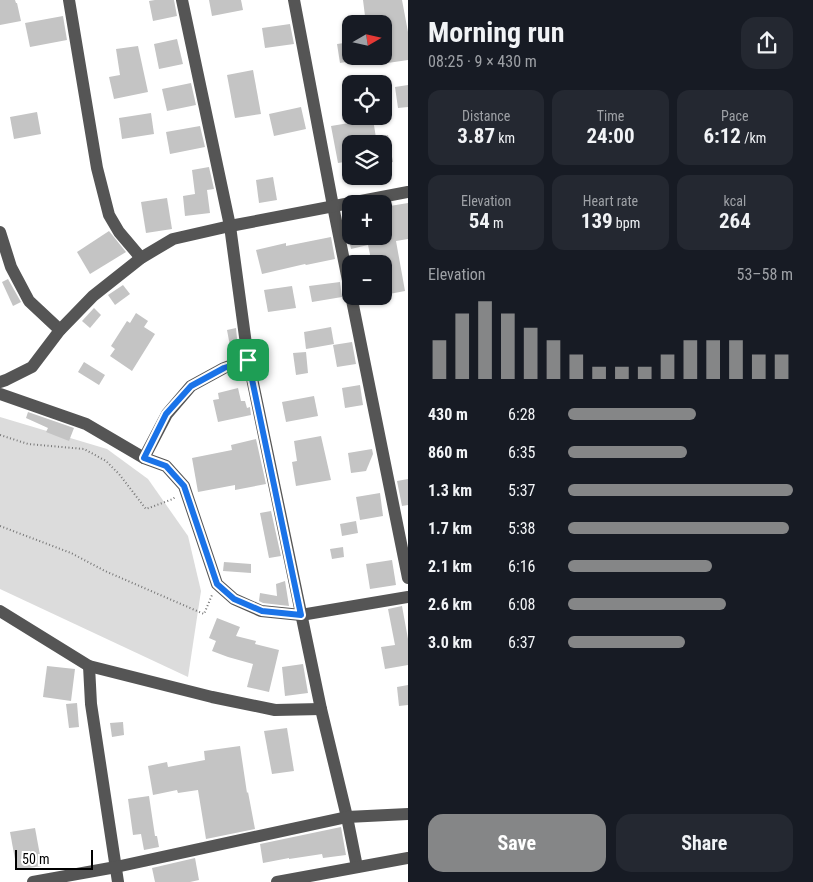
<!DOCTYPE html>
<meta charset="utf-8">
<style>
body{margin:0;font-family:"Roboto Condensed",sans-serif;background:#242831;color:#f1f3f6;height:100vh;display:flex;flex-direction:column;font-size:19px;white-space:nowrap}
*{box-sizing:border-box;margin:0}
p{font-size:16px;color:#9ea1a6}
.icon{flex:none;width:28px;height:28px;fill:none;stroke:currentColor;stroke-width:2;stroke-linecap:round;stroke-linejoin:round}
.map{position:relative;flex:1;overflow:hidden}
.panel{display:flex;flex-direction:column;background:#171b24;width:405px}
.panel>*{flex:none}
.needle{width:32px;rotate:81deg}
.tools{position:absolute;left:342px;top:15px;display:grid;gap:10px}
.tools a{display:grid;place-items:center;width:50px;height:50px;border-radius:10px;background:#171b24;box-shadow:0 1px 4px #0004;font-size:25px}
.scale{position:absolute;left:15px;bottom:12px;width:78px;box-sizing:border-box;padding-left:5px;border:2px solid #000;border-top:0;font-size:14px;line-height:18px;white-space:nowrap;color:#000;-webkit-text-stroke:4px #fff;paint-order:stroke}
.pin{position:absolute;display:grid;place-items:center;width:42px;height:42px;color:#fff;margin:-21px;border-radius:10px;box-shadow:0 2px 8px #0006}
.round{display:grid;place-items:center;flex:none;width:52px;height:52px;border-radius:15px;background:#242831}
.overview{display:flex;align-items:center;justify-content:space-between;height:85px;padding:0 20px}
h1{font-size:28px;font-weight:700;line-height:38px}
.figures{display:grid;grid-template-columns:repeat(3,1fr);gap:8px;height:85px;padding:5px 20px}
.figures div{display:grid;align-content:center;border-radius:12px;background:#242831;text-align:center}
.figures b{font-size:21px;font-weight:700}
.figures small{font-size:14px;font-weight:400}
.figures p{font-size:14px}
.chart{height:140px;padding:10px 20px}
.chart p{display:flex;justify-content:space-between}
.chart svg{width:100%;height:90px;margin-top:5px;stroke:#858687;stroke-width:6}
.button{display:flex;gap:10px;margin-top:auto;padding:10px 20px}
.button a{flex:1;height:58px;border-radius:15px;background:#858687;color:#fff;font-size:20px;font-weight:700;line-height:58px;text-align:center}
.button a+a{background:#242831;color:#f1f3f6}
ul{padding:0 20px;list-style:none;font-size:16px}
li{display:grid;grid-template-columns:80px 60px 1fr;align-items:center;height:38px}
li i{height:12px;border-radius:6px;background:#858687}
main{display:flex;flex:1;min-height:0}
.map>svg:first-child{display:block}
</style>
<main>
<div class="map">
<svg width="408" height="882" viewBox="0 0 408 882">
<rect width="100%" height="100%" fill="#fff"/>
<polygon fill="#dcdcdc" points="0,417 107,449 148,479 188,536 201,591 188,677 0,589"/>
<g fill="#c4c4c4">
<polygon points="0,0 15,0 16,3 17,3 21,21 0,25"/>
<polygon points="155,0 174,0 177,16 153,21 149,1"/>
<polygon points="209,0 241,0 243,10 212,16"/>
<polygon points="363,0 402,0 408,32 408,60 374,65 372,56 384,56 384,24 366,24"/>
<polygon points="63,16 67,40 30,47 25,23"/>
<polygon points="290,24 294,44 265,48 262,28"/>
<polygon points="177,39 183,64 159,69 154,44"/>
<polygon points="351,42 351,61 340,63 337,44"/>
<polygon points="138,46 148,92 114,99 109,77 120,75 116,49"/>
<polygon points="253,70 261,114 235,118 227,75"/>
<polygon points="191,83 196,105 167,111 162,89"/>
<polygon points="408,85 408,107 398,108 395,87"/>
<polygon points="301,107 306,129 274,136 269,114"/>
<polygon points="37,112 41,134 14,139 10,117"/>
<polygon points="151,113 154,134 122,139 119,118"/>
<polygon points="373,119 377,144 351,144 351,161 338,163 331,126"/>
<polygon points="200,126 205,147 170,154 166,132"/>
<polygon points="388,135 393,162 384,164 384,136"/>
<polygon points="209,167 214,189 207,190 210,213 185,216 183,196 195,194 192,170"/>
<polygon points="273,177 277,200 259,203 256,180"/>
<polygon points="167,198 172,229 146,233 141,202"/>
<polygon points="408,203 408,239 396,241 405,291 384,295 384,264 372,264 368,245 351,249 348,236 384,236 384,207"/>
<polygon points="109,231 126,252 90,274 77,252"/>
<polygon points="331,237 335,259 306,265 305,264 262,274 256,250 286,243 286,246"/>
<polygon points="8,279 21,302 13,306 2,282"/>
<polygon points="340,282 342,297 312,302 309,286"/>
<polygon points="123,285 130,294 115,305 108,295"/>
<polygon points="292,286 296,308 268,312 264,290"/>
<polygon points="94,308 101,315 90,328 82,321"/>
<polygon points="136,313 148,321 144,327 155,334 132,371 110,356 115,349 111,346 127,321 130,323"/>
<polygon points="331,327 334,344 306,349 304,332"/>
<polygon points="236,328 238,349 231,351 227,330"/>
<polygon points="352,342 356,364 337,367 333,345"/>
<polygon points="306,352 308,373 296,375 293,353"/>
<polygon points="84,362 105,375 99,385 78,372"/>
<polygon points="360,385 363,405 345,408 342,388"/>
<polygon points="238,388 241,401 245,401 247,408 250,407 251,415 218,422 213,400 219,399 218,393"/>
<polygon points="314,396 318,416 286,422 282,402"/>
<polygon points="28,412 74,428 69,441 46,432 48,428 26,418"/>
<polygon points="321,436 331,480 296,486 292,462 297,461 294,441"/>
<polygon points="256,439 266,484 235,490 235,485 198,492 192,458 232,450 231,445"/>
<polygon points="372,449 373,454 366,471 351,473 348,453"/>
<polygon points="408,479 408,505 402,506 397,481"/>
<polygon points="380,493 383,516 360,520 356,497"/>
<polygon points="271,511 281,556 269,558 260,513"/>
<polygon points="356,521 358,533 342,536 340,524"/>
<polygon points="343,547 344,557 332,559 330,549"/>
<polygon points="392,560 396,585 370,589 366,564"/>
<polygon points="224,562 251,564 251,573 223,571"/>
<polygon points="285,581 289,606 263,603 259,601 260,593 277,596 276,584"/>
<polygon points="402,606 408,639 408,665 385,669 381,647 395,645 388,609"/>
<polygon points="217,618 240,627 236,636 256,641 255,644 279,650 269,692 247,687 253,664 228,657 212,651 216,641 209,638"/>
<polygon points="303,664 308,693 285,696 282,667"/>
<polygon points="47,666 75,669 71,701 43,697"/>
<polygon points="408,685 408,705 399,706 397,687"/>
<polygon points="77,703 79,727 69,728 66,704"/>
<polygon points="123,722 124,735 112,737 110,723"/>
<polygon points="287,728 294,771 272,774 264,731"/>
<polygon points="240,746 247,793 248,792 255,829 206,839 198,790 178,793 177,790 153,795 148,766 167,762 168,767 205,760 204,751"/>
<polygon points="149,796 155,836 157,836 159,847 144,850 141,834 133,835 128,799"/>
<polygon points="341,827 346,855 323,858 322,854 289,859 289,858 263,863 260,844"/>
<polygon points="35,828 42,866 17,870 10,832"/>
<polygon points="195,858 199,880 190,882 155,882 152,868"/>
</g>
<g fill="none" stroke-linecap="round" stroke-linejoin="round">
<g stroke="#777" stroke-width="2" stroke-dasharray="1 2.5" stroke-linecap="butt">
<polyline points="0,435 28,444 84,449 106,461 119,474 146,509 173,499 175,497"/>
<polyline points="0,526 71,553 105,571 204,614 212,595"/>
</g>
<g stroke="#555" stroke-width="12">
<polyline points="69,0 97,168 109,215 119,232 141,258"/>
<polyline points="182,0 230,226 248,359 321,709 347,817 357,867"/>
<polyline points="294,0 333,206 408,578"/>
<polyline points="0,232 11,267 29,301 60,330"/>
<polyline points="0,382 6,380 32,367 60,330 93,296 141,258 173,239 230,226 408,192"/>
<polyline points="0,394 86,424 144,458 167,414 191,386 224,368 248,359"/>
<polyline points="144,458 166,466 184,486 217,584 234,599 261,611 301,615 408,597"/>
<polyline points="0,611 89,666 212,697 275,710 321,709"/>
<polyline points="89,666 91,704 118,882"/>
<polyline points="33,882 116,867 347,817 408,814"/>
<polyline points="277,882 408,858"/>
</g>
</g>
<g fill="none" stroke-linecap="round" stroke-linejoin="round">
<defs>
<polygon id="route" points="248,360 301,615 262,611 234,599 217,584 184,486 166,466 144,458 166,414 191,386 224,368"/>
</defs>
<use href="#route" stroke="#fff" stroke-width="10"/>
<use href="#route" stroke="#1a73e8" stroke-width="6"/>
</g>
</svg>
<div class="tools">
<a><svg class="needle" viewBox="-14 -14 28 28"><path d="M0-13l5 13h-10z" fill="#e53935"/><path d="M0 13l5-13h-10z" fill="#9ea1a6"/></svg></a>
<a><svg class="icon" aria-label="locate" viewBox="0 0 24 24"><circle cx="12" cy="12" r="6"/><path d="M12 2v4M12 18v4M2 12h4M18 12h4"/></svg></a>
<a><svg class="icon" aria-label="layers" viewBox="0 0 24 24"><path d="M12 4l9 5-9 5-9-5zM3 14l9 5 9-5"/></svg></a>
<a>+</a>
<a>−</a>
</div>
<div class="scale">50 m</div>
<div class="pin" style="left:248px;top:360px;background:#1e9e55"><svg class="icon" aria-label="arrive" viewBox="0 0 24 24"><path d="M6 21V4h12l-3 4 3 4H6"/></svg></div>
</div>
<section class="panel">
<div class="overview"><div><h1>Morning run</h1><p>08:25 · 9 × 430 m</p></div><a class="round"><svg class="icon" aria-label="share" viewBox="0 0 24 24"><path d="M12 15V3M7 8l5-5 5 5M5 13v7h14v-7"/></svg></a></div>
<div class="figures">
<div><p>Distance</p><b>3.87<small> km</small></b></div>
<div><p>Time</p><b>24:00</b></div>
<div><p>Pace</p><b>6:12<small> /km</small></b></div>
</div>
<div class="figures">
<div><p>Elevation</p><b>54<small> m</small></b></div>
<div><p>Heart rate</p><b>139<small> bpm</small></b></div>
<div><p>kcal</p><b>264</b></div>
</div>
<div class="chart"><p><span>Elevation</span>53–58 m</p>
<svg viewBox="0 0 160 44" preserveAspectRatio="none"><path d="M5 44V25M15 44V12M25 44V6M35 44V12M45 44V19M55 44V25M65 44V32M75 44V38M85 44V38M95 44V38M105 44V32M115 44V25M125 44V25M135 44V25M145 44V32M155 44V32"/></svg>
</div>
<ul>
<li><b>430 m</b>6:28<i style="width:57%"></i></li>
<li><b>860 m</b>6:35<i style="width:53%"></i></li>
<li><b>1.3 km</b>5:37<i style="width:100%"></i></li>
<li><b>1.7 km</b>5:38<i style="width:98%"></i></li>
<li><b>2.1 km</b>6:16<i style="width:64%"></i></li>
<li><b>2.6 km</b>6:08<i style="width:70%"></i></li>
<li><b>3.0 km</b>6:37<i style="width:52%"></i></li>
</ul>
<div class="button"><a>Save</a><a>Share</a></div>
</section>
</main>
